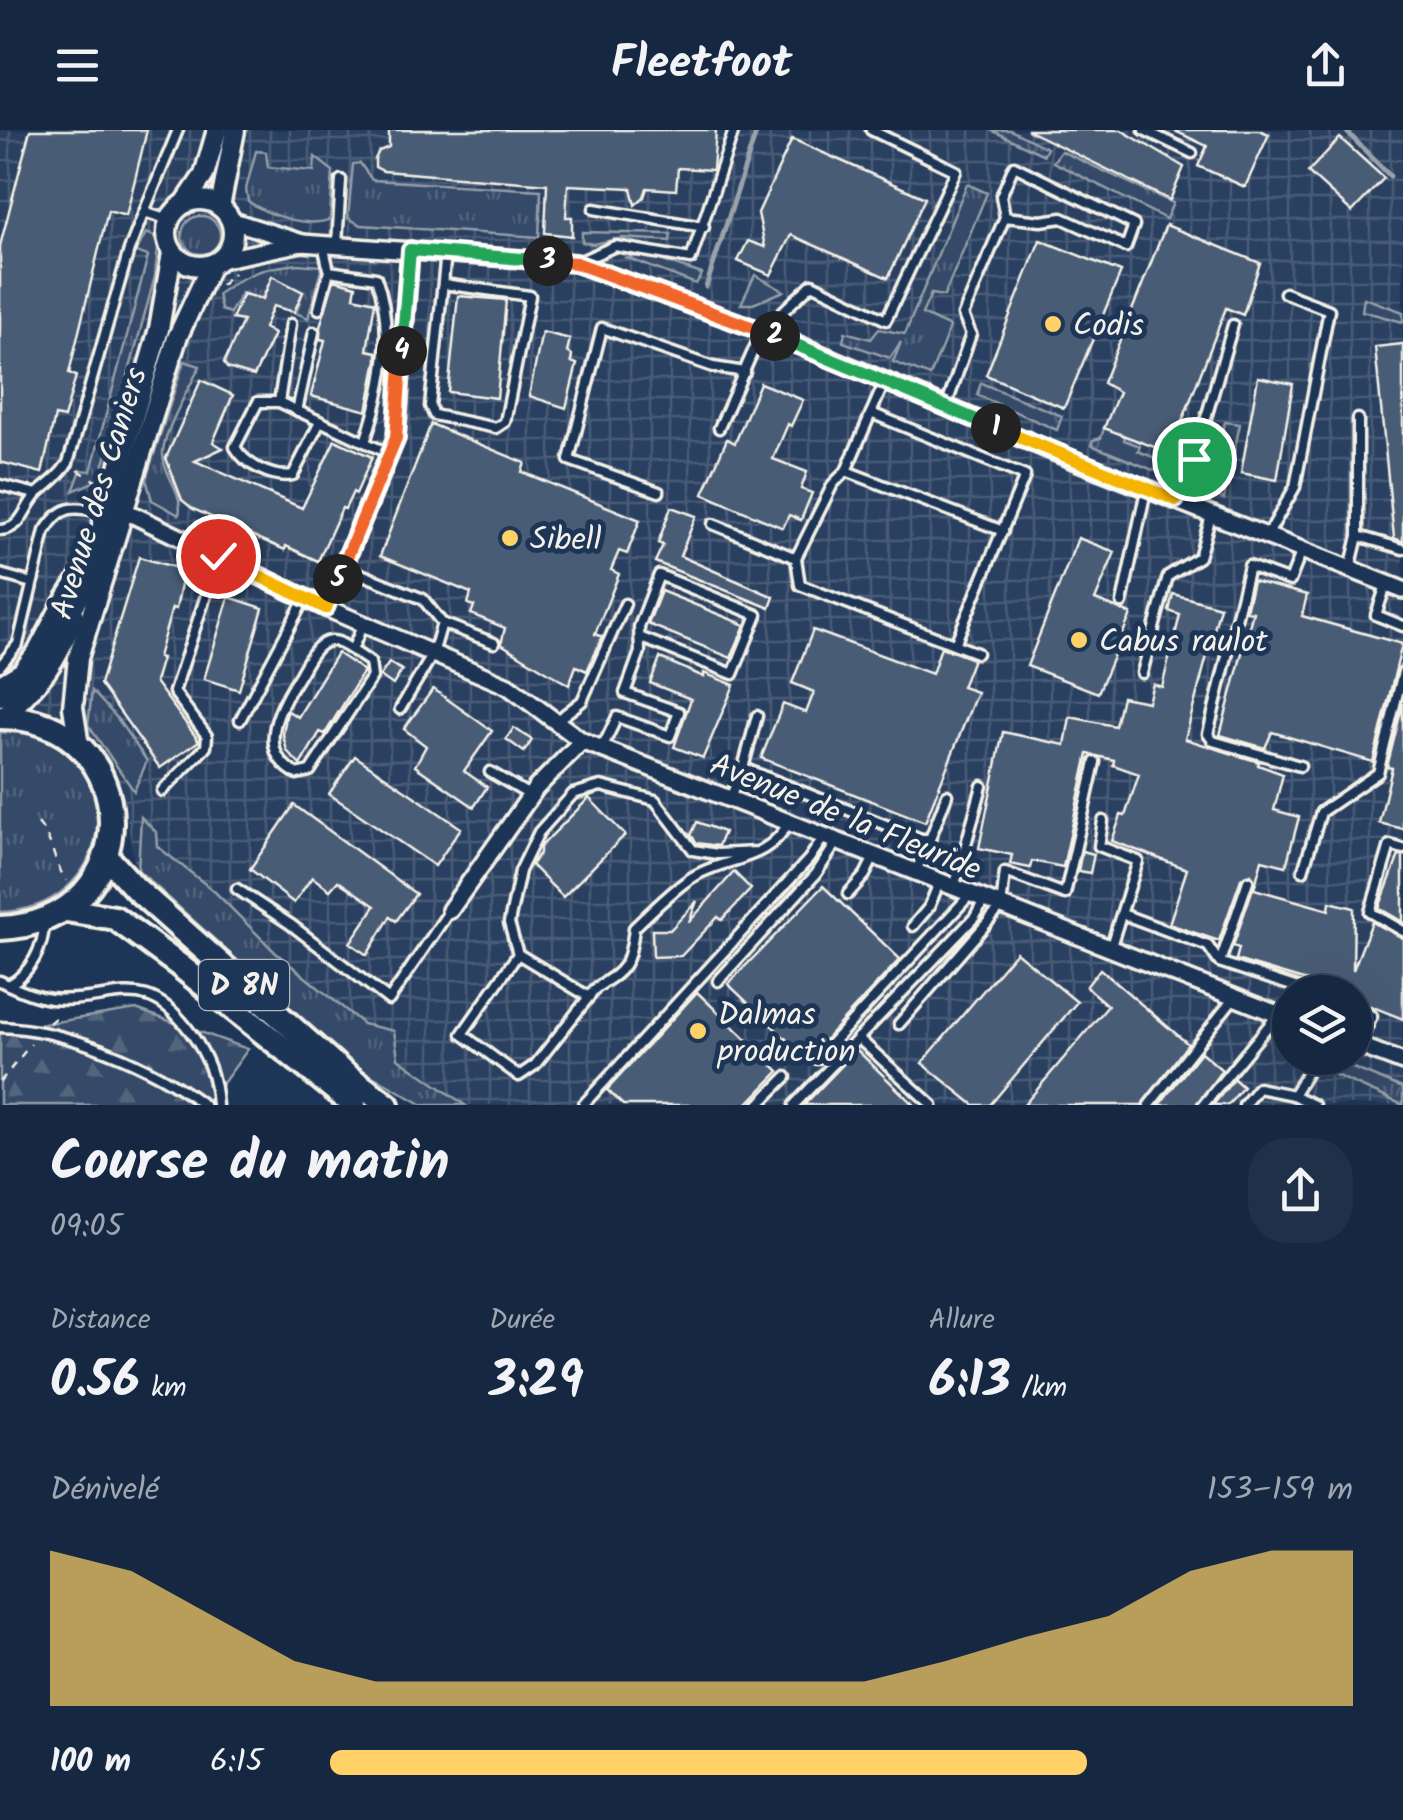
<!DOCTYPE html>
<html lang="fr">
<meta charset="utf-8">
<style>
body{margin:0;font-family:Kalam,sans-serif;background:#1f3048;color:#f1f3f6;height:100vh;display:flex;flex-direction:column;font-size:38px;white-space:nowrap}
*{box-sizing:border-box;margin:0}
p{font-size:32px;color:#9ea6b1}
.icon{flex:none;width:55px;height:55px;fill:none;stroke:currentColor;stroke-width:2;stroke-linecap:round;stroke-linejoin:round}
.map{position:relative;height:975px;overflow:hidden}
.sheet{display:flex;flex-direction:column;background:#162841;flex:1}
.sheet>*{flex:none}
.buttons{position:absolute;left:1272px;top:845px;display:grid;gap:20px}
.buttons a{display:grid;place-items:center;width:100px;height:100px;border-radius:50%;background:#162841;box-shadow:0 10px 40px #0002,0 0 0 2px #35445a;font-size:50px}
.pin{position:absolute;display:grid;place-items:center;width:85px;height:85px;color:#fff;margin:-42px;border:5px solid #fff;border-radius:50%;box-shadow:0 2px 10px #0007}
.km{position:absolute;width:50px;height:50px;margin:-25px;border-radius:50%;background:#222;color:#fff;font-size:28px;line-height:50px;text-align:center}
.round{display:grid;place-items:center;flex:none;width:105px;height:105px;border-radius:40px;background:#1f3048}
.headline{display:flex;align-items:center;justify-content:space-between;height:170px;padding:0 50px}
h1{font-size:55px;font-weight:600;line-height:75px}
.metrics{display:grid;grid-template-columns:repeat(3,1fr);gap:15px;height:170px;padding:10px 50px}
.metrics div{display:grid;align-content:center}
.metrics b{font-size:50px;font-weight:600}
.metrics small{font-size:28px;font-weight:400}
.metrics p{font-size:28px}
.chart{height:280px;padding:20px 50px}
.chart p{display:flex;justify-content:space-between}
.chart svg{width:100%;height:180px;margin-top:10px;fill:#ffd166;opacity:.7}
ul{padding:0 50px;list-style:none;font-size:32px}
li{display:grid;grid-template-columns:160px 120px 1fr;align-items:center;height:75px}
li i{height:25px;border-radius:12px;background:#ffd166}
header{display:flex;justify-content:space-between;align-items:center;height:130px;padding:0 50px;background:#162841;font-size:45px;font-weight:600}
.map>svg:first-child{display:block}
</style>
<header><svg class="icon" aria-label="menu" viewBox="0 0 24 24"><path d="M4 6h16M4 12h16M4 18h16"/></svg>Fleetfoot<svg class="icon" aria-label="share" viewBox="0 0 24 24"><path d="M12 15V3M7 8l5-5 5 5M5 13v7h14v-7"/></svg></header>
<div class="map">
<svg width="1403" height="975" viewBox="0 0 1403 975">
<defs>
<pattern id="industrial-grid" width="8" height="8" patternUnits="userSpaceOnUse" patternTransform="scale(2.5)"><rect width="8" height="8" fill="#2a4060"/><path d="M0 4h8M4 0v8" fill="none" stroke="#4a5c77"/></pattern>
<pattern id="grass-tufts" width="24" height="20" patternUnits="userSpaceOnUse" patternTransform="scale(2.5)"><rect width="24" height="20" fill="#354a67"/><path d="M3 7l-1-3M5 7V3M7 7l1-3M15 17l-1-3M17 17v-4M19 17l1-3" fill="none" stroke="#53657d"/></pattern>
<pattern id="forest-firs" width="22" height="20" patternUnits="userSpaceOnUse" patternTransform="scale(2.5)"><rect width="22" height="20" fill="#354a67"/><path d="M5 1l3.5 6h-7zM16 11l3.5 6h-7z" fill="#53657d"/></pattern>
</defs>
<rect width="100%" height="100%" fill="#1d3557"/>
<filter id="ink" filterUnits="userSpaceOnUse"><feTurbulence type="fractalNoise" baseFrequency=".01" numOctaves="2"/><feDisplacementMap in="SourceGraphic" scale="20" xChannelSelector="R" yChannelSelector="G"/><feConvolveMatrix kernelMatrix="1 2 1 2 8 2 1 2 1" color-interpolation-filters="sRGB"/></filter>
<g filter="url(#ink)">
<path fill="url(#industrial-grid)" fill-rule="evenodd" d="M0,0H1403V975H451L313,895L273,867L136,743L123,666L109,633L92,608L0,579ZM1290,862H1355V928H1290Z"/>
<g fill="url(#grass-tufts)" stroke="#949ea8" stroke-width="2.5">
<polygon points="991,0 1010,0 1047,18 1044,25"/>
<path d="M256,21L266,22L268,37L314,41L315,27L333,41L330,89C310,99 265,84 248,71L246,59Z"/>
<polygon points="1061,21 1173,73 1166,89 1053,32"/>
<polygon points="360,33 372,50 541,60 539,107 361,95 348,88 353,34"/>
<polygon points="967,54 987,63 944,166 931,164 922,184 950,197 930,246 893,232 901,212 890,228 843,212 845,202 871,209 879,199 905,204"/>
<circle cx="201" cy="105" r="19"/>
<polygon points="582,102 671,104 670,111 623,108 593,114 582,112"/>
<polygon points="146,103 154,106 158,118 155,146 100,349 73,361 81,340 91,341 148,126 136,122"/>
<polygon points="645,125 702,144 696,154 627,128"/>
<path d="M298,134L322,136L308,188L296,183L303,162L272,147L261,169L242,163L230,183L221,180L218,164C244,144 265,137 298,134Z"/>
<polygon points="755,145 784,161 753,174 741,174"/>
<polygon points="1364,168 1403,182 1403,192 1362,181"/>
<path d="M184,231L200,236C190,257 162,303 163,325C164,347 184,362 179,385L152,370L146,349Z"/>
<polygon points="981,253 1062,286 1057,300 977,265"/>
<polygon points="1225,292 1240,294 1224,369 1200,360"/>
<polygon points="1104,298 1126,303 1124,310 1140,316 1138,321 1180,338 1175,349 1091,315 1093,310 1101,308"/>
<polygon points="92,561 116,587 147,631 134,661 88,595"/>
<path d="M0,602C10,603 22,602 31,605C134,635 112,780 0,782Z"/>
<polygon points="141,687 156,702 157,716 214,761 276,823 363,894 394,901 398,928 465,975 423,975 362,940 333,917 138,740"/>
<polygon points="1338,932 1403,958 1403,975 1324,940"/>
</g>
<polygon fill="url(#forest-firs)" stroke="#949ea8" stroke-width="2.5" points="136,879 248,919 207,975 0,975 0,901"/>
<g fill="none" stroke-linecap="round" stroke-linejoin="round">
<g stroke="#9aa2ab" stroke-width="5">
<polyline points="1345,0 1390,46"/>
<polyline points="706,157 757,0"/>
</g>
</g>
<g fill="#485b74" stroke="#f4f1e8" stroke-width="2.5">
<polygon points="30,0 147,0 126,86 108,81 69,243 76,246 64,288 55,286 42,343 0,332 0,116"/>
<polygon points="389,0 716,0 713,40 678,38 676,60 647,58 644,67 635,75 631,58 568,55 566,87 572,87 572,106 545,103 547,54 383,41 375,37 375,29 379,21 389,17"/>
<polygon points="1027,0 1121,0 1184,37 1170,70"/>
<polygon points="1173,0 1259,0 1269,4 1245,57 1198,36 1207,16"/>
<polygon points="1340,8 1384,48 1352,82 1308,42"/>
<polygon points="792,9 925,68 888,148 791,105 771,145 738,131 748,111 765,117 758,83"/>
<polygon points="1166,95 1260,133 1243,185 1226,178 1170,323 1104,298 1119,262 1103,253"/>
<polygon points="1040,110 1121,142 1064,278 986,245"/>
<polygon points="272,146 303,162 294,182 273,176 264,198 274,204 254,246 227,238 224,233 243,191 232,189 243,164 263,169"/>
<polygon points="334,150 356,156 354,167 375,172 367,220 377,222 377,230 367,281 311,266 325,210 320,209 320,197"/>
<polygon points="458,166 506,170 497,268 448,262"/>
<polygon points="542,202 570,209 567,222 572,225 571,232 577,234 566,278 529,266"/>
<polygon points="1403,214 1403,411 1401,411 1394,408 1375,217"/>
<polygon points="1258,247 1293,254 1277,350 1241,343"/>
<polygon points="201,250 233,265 213,312 223,318 195,331 302,378 335,310 372,327 356,364 353,362 345,379 342,378 318,431 286,416 285,420 193,379 182,370 166,328"/>
<polygon points="760,253 803,270 791,296 788,294 773,329 807,342 801,359 812,363 801,390 789,385 783,398 703,364 727,309 735,313"/>
<polygon points="431,294 525,333 522,342 640,390 627,424 619,421 611,440 619,444 595,504 602,507 587,541 576,536 569,555 501,514 505,498 471,484 474,476 468,474 471,463 380,426"/>
<polygon points="671,377 696,386 680,426 774,467 770,478 655,432 663,415 658,413"/>
<polygon points="1078,408 1115,422 1095,470 1131,484 1098,563 1027,536"/>
<polygon points="139,427 184,440 176,479 172,478 158,527 162,528 155,552 199,611 160,638 100,554"/>
<polygon points="1253,451 1307,465 1302,486 1402,514 1373,632 1272,602 1265,618 1220,605 1253,482 1246,481"/>
<polygon points="661,461 745,495 731,528 648,494"/>
<polygon points="1173,464 1220,477 1185,609 1259,632 1258,635 1283,644 1274,680 1299,687 1286,736 1262,730 1254,759 1329,780 1330,772 1354,778 1353,840 1372,792 1403,808 1403,889 1355,870 1355,862 1344,862 1236,830 1239,818 1233,816 1255,752 1251,744 1241,749 1219,811 1169,794 1187,739 1112,711 1121,685 1125,686 1139,644 1113,635 1114,630 1088,624 1063,737 1032,731 1030,738 1010,734 1012,725 979,718 1003,602 1065,615 1070,587 1115,596 1122,567 1148,572 1153,554 1162,557 1180,485 1169,481"/>
<polygon points="229,467 263,478 239,560 204,549"/>
<polygon points="813,500 932,544 941,517 973,529 962,557 977,562 925,692 761,628 783,574 806,583 814,562 792,553"/>
<polygon points="337,523 364,541 325,604 320,602 300,635 287,621 283,605 286,586 288,581 298,587"/>
<polygon points="660,528 704,547 704,543 734,555 703,628 674,617 691,569 650,553"/>
<polygon points="389,533 402,540 393,555 380,546"/>
<polygon points="433,559 492,601 464,641 487,657 474,677 415,636 426,616 404,599"/>
<polygon points="1403,573 1403,699 1379,693 1392,638 1387,637"/>
<polygon points="514,598 532,610 524,622 506,609"/>
<polygon points="355,626 461,698 435,736 329,664"/>
<polygon points="589,668 625,705 563,767 531,735 540,723 540,717"/>
<polygon points="294,675 416,764 396,791 390,787 367,825 350,813 375,776 338,751 330,760 312,747 294,773 250,739"/>
<polygon points="697,692 724,702 718,716 697,713 691,705"/>
<polygon points="1082,721 1094,724 1090,743 1078,741"/>
<polygon points="1399,725 1403,726 1403,792 1379,778"/>
<polygon points="734,742 751,759 722,790 718,787 681,826 653,827 652,800 670,800 697,771 689,792"/>
<polygon points="823,756 900,829 807,929 728,854"/>
<polygon points="1016,822 1077,872 990,975 974,975 922,933"/>
<polygon points="1100,839 1188,914 1142,975 1024,975 1108,876 1086,857"/>
<polygon points="697,862 779,941 746,975 623,975 607,960"/>
<polygon points="857,920 914,975 804,975"/>
<polygon points="1201,922 1222,940 1196,975 1159,975"/>
<polygon points="1234,949 1243,957 1228,975 1213,975"/>
</g>
<g fill="none" stroke-linecap="round" stroke-linejoin="round">
<defs>
<g id="service">
<polyline points="1144,0 1192,23"/>
<polyline points="594,79 704,97"/>
<polyline points="144,82 178,0"/>
<path d="M323,114L329,141L376,148C396,199 382,262 365,312"/>
<polyline points="337,115 341,50"/>
<polyline points="576,133 615,116 691,129 734,0"/>
<polyline points="443,154 530,166 505,292 496,298 434,285 430,276 446,123"/>
<polyline points="319,179 329,141"/>
<polyline points="279,272 291,194"/>
<polyline points="946,277 971,204 963,185 1005,87 1041,91 1062,88 1126,117 1134,95 1014,36 1001,66 1005,87"/>
<polyline points="297,281 314,202"/>
<polyline points="871,283 1025,346 955,514"/>
<path d="M320,292L293,345C273,349 245,335 235,317L258,272H279L390,324"/>
<polyline points="719,298 762,201 812,154 886,190 956,41 871,0"/>
<polyline points="846,341 1003,401"/>
<polyline points="0,355 36,364"/>
<polyline points="659,362 569,330 602,198 713,237 745,242"/>
<polyline points="1176,371 1194,329 1233,195"/>
<polyline points="713,394 796,428 833,354 846,341 885,251"/>
<path d="M0,400C24,399 24,375 39,362C51,352 59,346 68,333L129,120L144,82L169,90"/>
<polyline points="1267,406 1295,357 1329,180 1285,163"/>
<polyline points="1358,406 1403,419"/>
<polyline points="796,428 800,455 977,523"/>
<polyline points="1350,439 1358,406 1358,289"/>
<polyline points="0,444 32,453"/>
<polyline points="361,444 423,469 442,493 433,524 400,579"/>
<polyline points="1386,455 1376,485 1403,496"/>
<polyline points="1122,473 1146,360"/>
<polyline points="442,493 494,513"/>
<path d="M352,520L370,532L372,547L310,641L297,644C253,620 281,575 300,544C307,532 316,512 331,511C338,510 345,516 352,520L363,494"/>
<path d="M0,536L18,514L45,401C63,372 75,377 106,383"/>
<polyline points="1142,543 1168,446 1199,427 1211,386"/>
<polyline points="240,590 305,468"/>
<polyline points="555,592 582,571 625,474"/>
<polyline points="601,620 617,587 670,606 679,582 625,563 640,522 639,497 659,445 757,485 733,544 639,507"/>
<polyline points="1300,636 1213,611 1208,604 1249,436 1290,451 1302,420"/>
<polyline points="743,638 757,586"/>
<polyline points="490,642 531,666"/>
<polyline points="162,661 206,617 207,606 174,562 219,426"/>
<polyline points="730,668 743,638 921,709 922,724 916,744"/>
<polyline points="1103,691 1099,716 1138,731 1110,819"/>
<polyline points="921,709 930,709 947,665"/>
<polyline points="1403,719 1390,715 1370,782 1403,801"/>
<path d="M757,722L717,724L693,720L655,670L601,656L573,664L539,702L520,741L509,793L518,824L589,867C594,858 599,856 608,850C630,837 631,821 634,798C651,782 668,764 688,750C721,727 768,733 788,693"/>
<polyline points="1303,741 1321,682 1378,643 1403,542"/>
<polyline points="954,758 982,656"/>
<polyline points="237,759 290,794 389,870 450,780"/>
<polyline points="848,764 865,745 874,727"/>
<polyline points="1122,784 1208,816 1219,832 1310,862"/>
<polyline points="913,796 929,777 939,753"/>
<polyline points="518,824 462,904 519,946 535,935 589,867"/>
<polyline points="1220,832 1248,751"/>
<path d="M0,851C16,859 34,867 51,869C114,875 144,837 191,903C208,927 215,946 217,975"/>
<polyline points="718,851 816,744 837,712"/>
<path d="M9,855C30,843 44,818 44,793"/>
<polyline points="1355,877 1372,886 1359,916"/>
<polyline points="899,894 1001,777 1005,742 1065,764 1095,632"/>
<path d="M0,897C66,899 152,935 204,975"/>
<polyline points="858,908 932,975"/>
<polyline points="817,929 970,765"/>
<polyline points="1293,965 1316,928"/>
<polyline points="583,975 809,729 824,707"/>
<polyline points="758,975 786,947"/>
<polyline points="794,975 975,787 984,770"/>
<polyline points="1149,975 1233,869"/>
<polyline points="1203,975 1278,884"/>
<polyline points="1244,975 1258,958 1293,965 1314,975"/>
</g>
<g id="minor">
<polyline points="230,90 302,113"/>
<polyline points="220,130 302,113 576,133 789,211 1071,329 1403,460"/>
<polyline points="123,380 326,478 508,556 582,611"/>
<polyline points="326,478 396,308 410,120"/>
<polyline points="450,780 536,658 582,611 1290,889"/>
<polyline points="1355,914 1403,932"/>
</g>
<g id="tertiary">
<circle cx="200" cy="103" r="33"/>
<polyline points="185,73 204,45 217,0"/>
<polyline points="220,77 235,0"/>
<polyline points="86,451 159,199 172,123"/>
<path d="M3,587C40,552 58,533 74,485"/>
<polyline points="79,616 73,577 78,528 177,208 211,135"/>
</g>
<g id="primary">
<path d="M0,587C146,588 150,792 0,798"/>
<polyline points="107,727 135,758 340,940 387,975"/>
<polyline points="66,780 115,788 179,835 354,975"/>
</g>
<polyline id="motorway" points="0,561 25,546 42,524 66,478 89,442"/>
</defs>
<use href="#service" stroke="#f4f1e8" stroke-width="15"/>
<use href="#minor" stroke="#f4f1e8" stroke-width="22"/>
<use href="#tertiary" stroke="#f4f1e8" stroke-width="25"/>
<use href="#primary" stroke="#f4f1e8" stroke-width="30"/>
<use href="#motorway" stroke="#f4f1e8" stroke-width="35"/>
<g stroke="#f4f1e8" stroke-width="2.5" stroke-dasharray="8 8" stroke-linecap="butt">
<polyline points="221,155 234,143"/>
<polyline points="78,340 97,352"/>
<path d="M38,693C57,717 50,728 67,751"/>
<polyline points="49,893 61,883"/>
<polyline points="0,952 31,914"/>
</g>
<use href="#service" stroke="#1d3557" stroke-width="8"/>
<use href="#minor" stroke="#1d3557" stroke-width="15"/>
<use href="#tertiary" stroke="#1d3557" stroke-width="18"/>
<use href="#primary" stroke="#1d3557" stroke-width="22"/>
<use href="#motorway" stroke="#1d3557" stroke-width="28"/>
</g>
</g>
<g fill="none" stroke-linecap="round" stroke-linejoin="round" filter="url(#ink)">
<defs>
<polyline id="split-1" points="996,298 1176,370 1194,329"/>
<polyline id="split-2" points="775,206 996,298"/>
<polyline id="split-3" points="548,131 576,133 775,206"/>
<polyline id="split-4" points="402,221 410,120 548,131"/>
<polyline id="split-5" points="338,449 396,308 402,221"/>
<polyline id="split-6" points="218,426 326,478 338,449"/>
</defs>
<use href="#split-1" stroke="#fff" stroke-width="20"/>
<use href="#split-2" stroke="#fff" stroke-width="20"/>
<use href="#split-3" stroke="#fff" stroke-width="20"/>
<use href="#split-4" stroke="#fff" stroke-width="20"/>
<use href="#split-5" stroke="#fff" stroke-width="20"/>
<use href="#split-6" stroke="#fff" stroke-width="20"/>
<use href="#split-1" stroke="#f5b400" stroke-width="12"/>
<use href="#split-2" stroke="#22a559" stroke-width="12"/>
<use href="#split-3" stroke="#f0652b" stroke-width="12"/>
<use href="#split-4" stroke="#22a559" stroke-width="12"/>
<use href="#split-5" stroke="#f0652b" stroke-width="12"/>
<use href="#split-6" stroke="#f5b400" stroke-width="12"/>
</g>
<g fill="#ffd166" stroke="#1d3557" stroke-width="4">
<circle cx="1053" cy="194" r="10"/>
<circle cx="510" cy="408" r="10"/>
<circle cx="1079" cy="510" r="10"/>
<circle cx="698" cy="901" r="10"/>
</g>
<g text-anchor="middle" stroke-width="10" stroke-linejoin="round" paint-order="stroke">
<rect fill="#1d3557" stroke="#b4b9bc" stroke-width="2.5" x="199" y="830" width="90" height="50" rx="8"/>
<g font-size="30" font-weight="bold" fill="#f4f1e8">
<text x="244" y="865">D 8N</text>
</g>
<g font-size="32" fill="#f4f1e8" stroke="#1d3557" text-anchor="start">
<text x="1073" y="205">Codis</text>
<text x="530" y="419">Sibell</text>
<text x="1099" y="521">Cabus raulot</text>
<text x="718" y="894">Dalmas<tspan x="718" dy="37">production</tspan></text>
</g>
<g font-size="32" fill="#f4f1e8" stroke="#1d3557">
<text transform="translate(98 363) rotate(-73)" y="11">Avenue des Caniers</text>
<text transform="translate(846 686) rotate(22)" y="11">Avenue de la Fleuride</text>
</g>
</g>
</svg>
<div class="buttons">
<a><svg class="icon" aria-label="layers" viewBox="0 0 24 24"><path d="M12 4l9 5-9 5-9-5zM3 14l9 5 9-5"/></svg></a>
</div>
<div class="pin" style="left:1194px;top:329px;background:#1e9e55"><svg class="icon" aria-label="arrive" viewBox="0 0 24 24"><path d="M6 21V4h12l-3 4 3 4H6"/></svg></div>
<div class="pin" style="left:218px;top:426px;background:#d93025"><svg class="icon" aria-label="check" viewBox="0 0 24 24"><path d="M5 12l5 5 9-10"/></svg></div>
<b class="km" style="left:996px;top:298px">1</b>
<b class="km" style="left:775px;top:206px">2</b>
<b class="km" style="left:548px;top:131px">3</b>
<b class="km" style="left:402px;top:221px">4</b>
<b class="km" style="left:338px;top:449px">5</b>
</div>
<section class="sheet">
<div class="headline"><div><h1>Course du matin</h1><p>09:05</p></div><a class="round"><svg class="icon" aria-label="share" viewBox="0 0 24 24"><path d="M12 15V3M7 8l5-5 5 5M5 13v7h14v-7"/></svg></a></div>
<div class="metrics">
<div><p>Distance</p><b>0.56<small> km</small></b></div>
<div><p>Durée</p><b>3:29</b></div>
<div><p>Allure</p><b>6:13<small> /km</small></b></div>
</div>
<div class="chart"><p><span>Dénivelé</span>153–159 m</p>
<svg viewBox="0 0 160 44" preserveAspectRatio="none"><path d="M0 44V6L10 11L20 22L30 33L40 38L50 38L60 38L70 38L80 38L90 38L100 38L110 33L120 27L130 22L140 11L150 6L160 6V44z"/></svg>
</div>
<ul>
<li><b>100 m</b>6:15<i style="width:74%"></i></li>
</ul>
</section>
